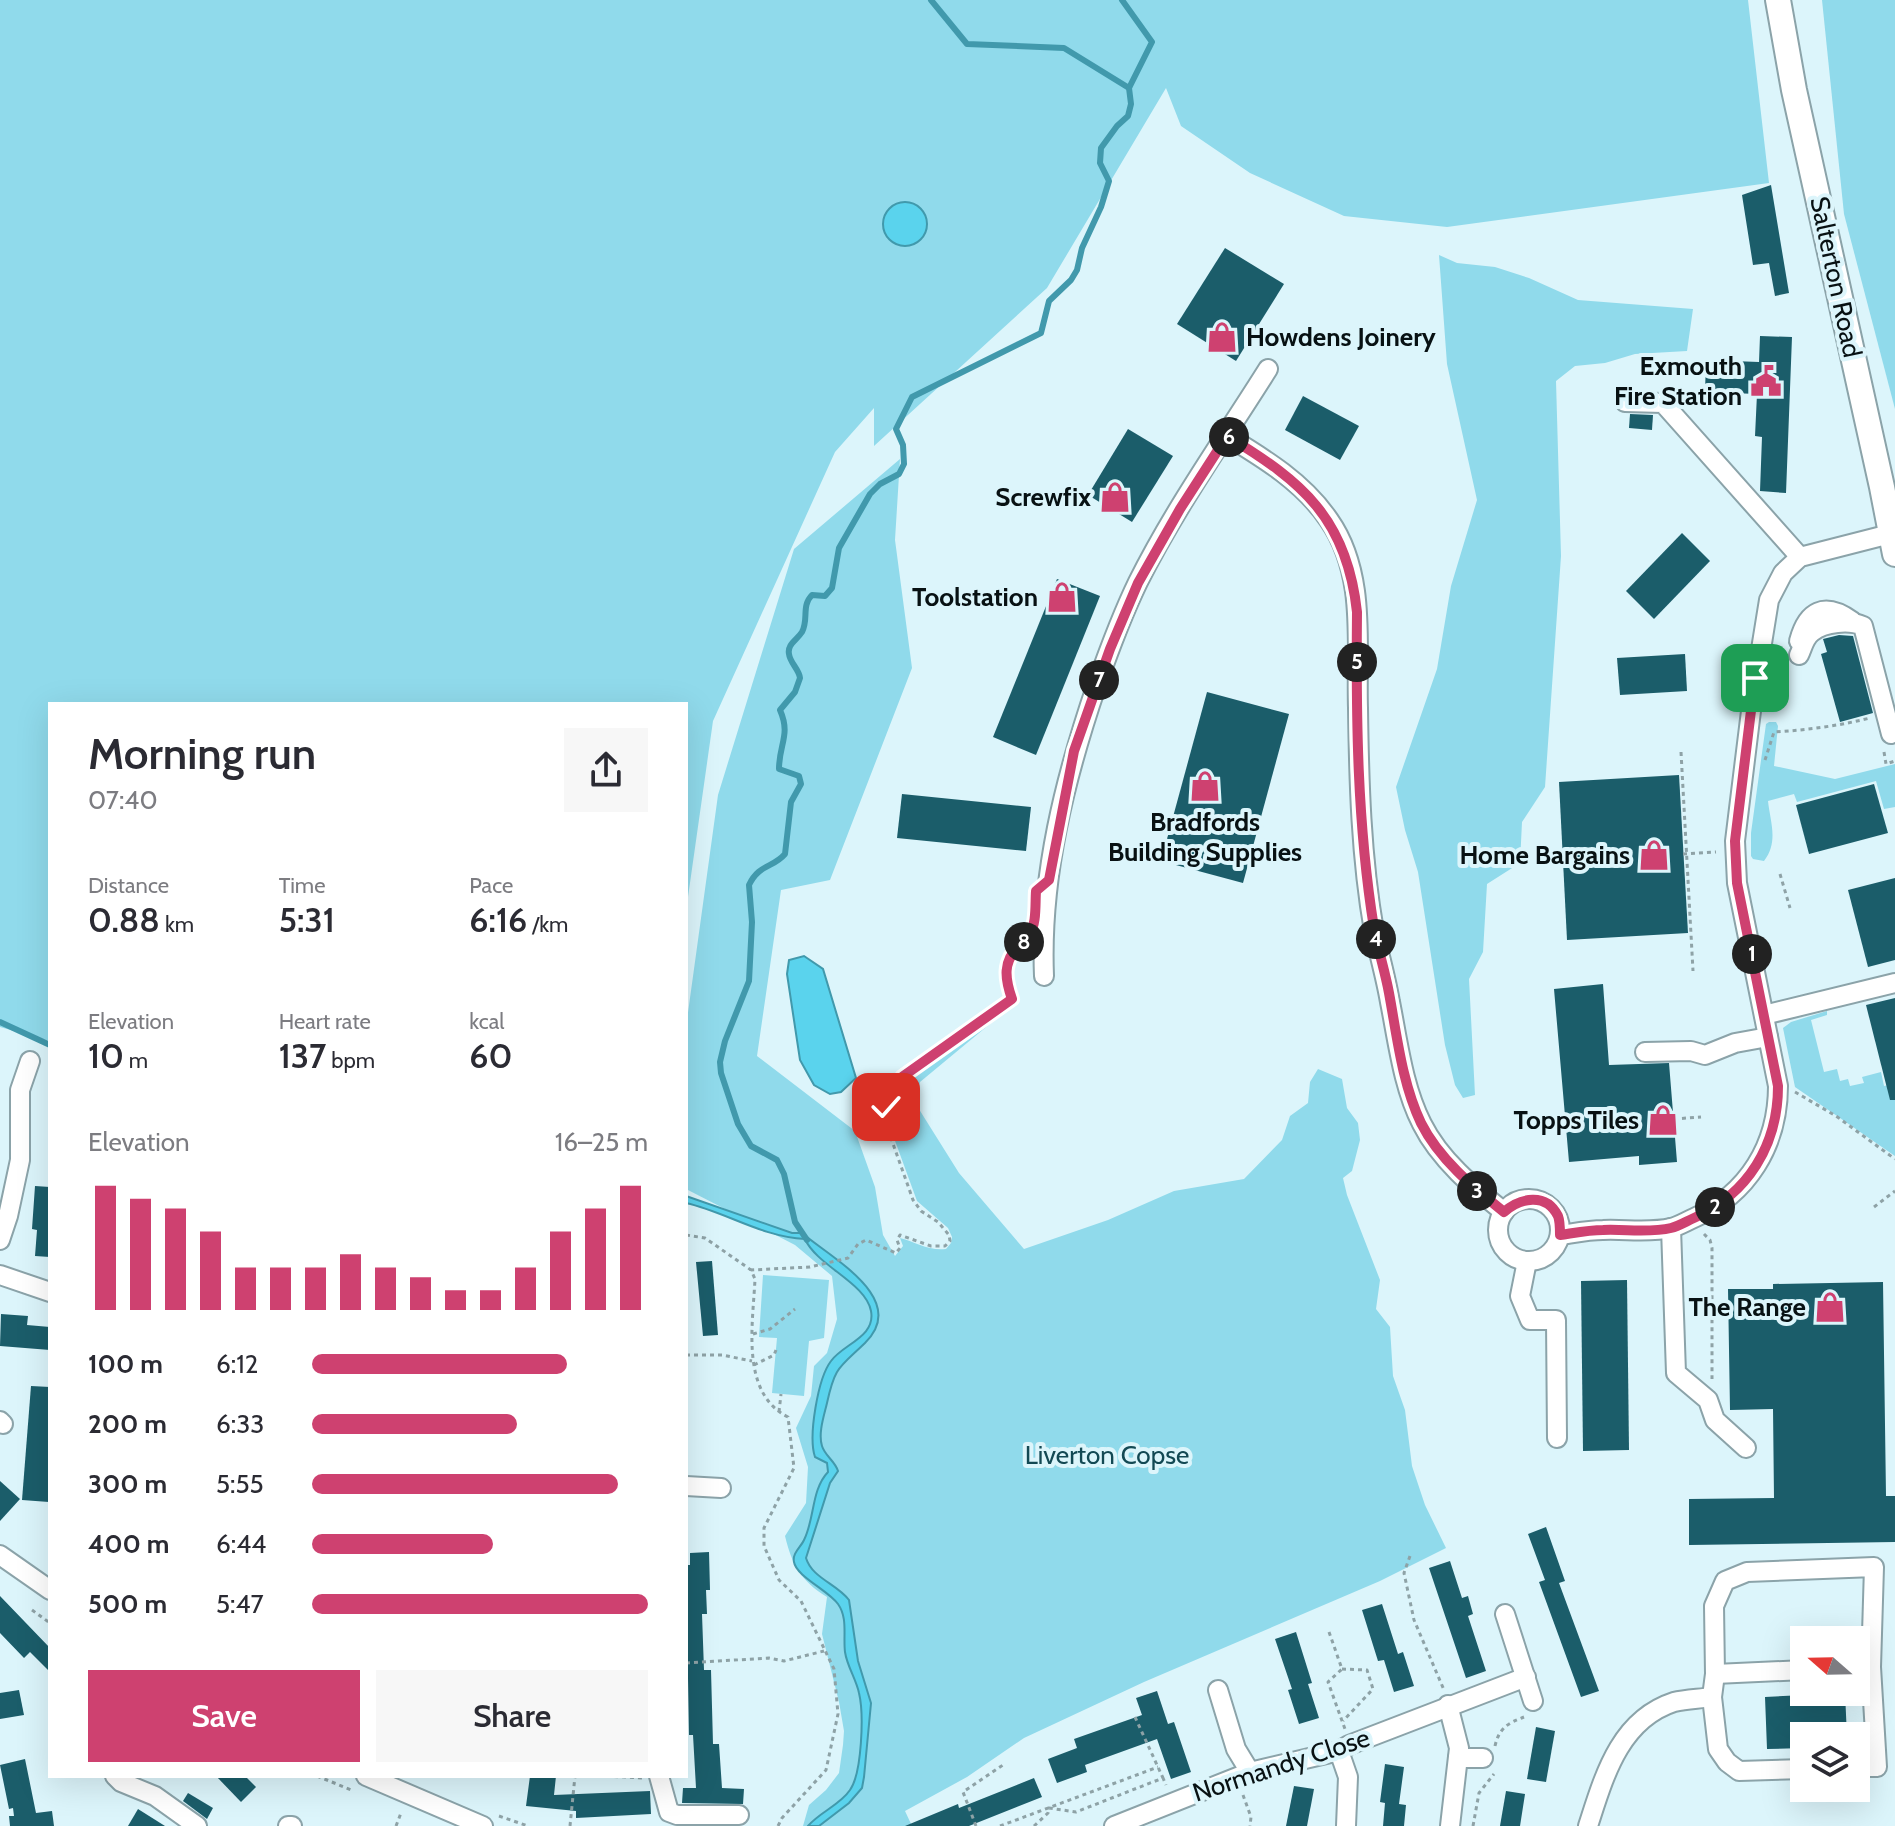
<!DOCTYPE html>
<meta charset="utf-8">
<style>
body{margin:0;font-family:Cabin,sans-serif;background:#f7f7f7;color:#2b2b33;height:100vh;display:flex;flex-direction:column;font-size:30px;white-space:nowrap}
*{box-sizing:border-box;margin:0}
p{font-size:26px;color:#7c7c81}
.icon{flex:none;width:44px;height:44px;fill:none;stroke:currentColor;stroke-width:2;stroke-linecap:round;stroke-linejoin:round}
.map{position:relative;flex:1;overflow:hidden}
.panel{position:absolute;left:48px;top:702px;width:640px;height:1076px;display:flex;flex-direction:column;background:#fff;border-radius:0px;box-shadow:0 8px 32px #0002}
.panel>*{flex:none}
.needle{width:52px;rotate:290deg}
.controls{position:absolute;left:1790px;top:1626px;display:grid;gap:16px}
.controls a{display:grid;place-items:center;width:80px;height:80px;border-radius:0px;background:#fff;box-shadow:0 8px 32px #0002;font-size:40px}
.pin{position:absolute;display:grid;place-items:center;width:68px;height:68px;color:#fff;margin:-34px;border-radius:16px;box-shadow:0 4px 12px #0006}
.km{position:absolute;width:40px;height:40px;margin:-20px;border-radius:50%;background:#222;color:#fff;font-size:22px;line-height:40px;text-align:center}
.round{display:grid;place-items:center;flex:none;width:84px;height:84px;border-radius:0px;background:#f7f7f7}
.summary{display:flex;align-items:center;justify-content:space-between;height:136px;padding:0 40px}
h1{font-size:44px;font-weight:600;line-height:60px}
.stats{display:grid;grid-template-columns:repeat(3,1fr);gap:12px;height:136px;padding:8px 40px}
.stats div{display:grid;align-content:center}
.stats b{font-size:34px;font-weight:600}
.stats small{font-size:22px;font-weight:400}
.stats p{font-size:22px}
.chart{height:224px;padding:16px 40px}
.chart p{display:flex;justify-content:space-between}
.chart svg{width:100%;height:144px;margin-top:8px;stroke:#ce4170;stroke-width:6}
.action{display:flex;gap:16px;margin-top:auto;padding:16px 40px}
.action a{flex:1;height:92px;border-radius:0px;background:#ce4170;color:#fff;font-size:32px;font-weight:600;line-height:92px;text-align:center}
.action a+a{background:#f7f7f7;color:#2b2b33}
ul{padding:0 40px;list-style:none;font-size:26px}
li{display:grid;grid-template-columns:128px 96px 1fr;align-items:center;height:60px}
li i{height:20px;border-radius:10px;background:#ce4170}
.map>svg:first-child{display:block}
</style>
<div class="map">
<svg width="1895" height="1826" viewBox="0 0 1895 1826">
<rect width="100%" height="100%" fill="#dcf5fb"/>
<g fill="#90daeb">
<polygon points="0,0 1748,0 1769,183 1447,227 1344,216 1250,173 1181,126 1166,88 1047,288 874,446 874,408 835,452 713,721 686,911 686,704 50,704 50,1041 0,1027"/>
<polygon points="1822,0 1895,0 1895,409 1844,214"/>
<polygon points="1439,255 1457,263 1495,267 1529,278 1578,300 1693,309 1687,351 1635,354 1605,363 1575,366 1556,381 1561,556 1545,787 1522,822 1520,863 1487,884 1483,952 1469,979 1475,1095 1463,1098 1455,1085 1445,1045 1418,872 1405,830 1396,787 1437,669 1451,586 1477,500 1447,364"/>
<path d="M900,459L895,540L912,668L830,880L781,890L757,1056L855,1131L875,1187L883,1235L895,1256L903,1246L900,1238C916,1242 928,1251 946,1249L951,1243L952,1237L948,1228L917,1201L894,1138L889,1114L902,1082L1008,1005V1009L920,1082L917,1106L959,1173L1024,1249L1108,1220L1174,1191L1244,1179L1282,1140L1290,1116L1308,1103L1310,1082L1318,1069L1342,1079L1347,1108L1358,1123L1360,1140L1352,1171L1343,1178L1347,1195L1380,1280L1376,1309L1390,1327L1393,1376L1405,1410L1412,1466L1425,1505L1446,1548L1380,1581L1144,1682L1024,1738L967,1777L905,1811L912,1826H803L809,1805L826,1790L839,1773L843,1745L844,1731L839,1702L822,1634L827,1597C801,1581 792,1565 785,1536L806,1503L808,1467L796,1428L811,1396L814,1366L827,1353L837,1319L832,1276L795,1245L686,1189V1027L718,795L794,549Z"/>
<path d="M1769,722H1776L1778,726L1774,766L1835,779L1895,764V807L1884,809L1876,781L1797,802L1794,794L1768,801C1770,821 1779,842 1764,861L1753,859L1751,856V833L1766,724Z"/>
<polygon points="1827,1011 1827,1015 1811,1020 1824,1072 1837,1069 1840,1081 1848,1079 1850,1086 1864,1083 1862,1077 1881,1072 1884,1086 1895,1084 1895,1156 1795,1087 1783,1028 1791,1022"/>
<polygon points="763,1275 829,1280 824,1338 809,1341 804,1396 772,1393 777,1338 759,1337"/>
</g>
<g fill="#5ad3ed" stroke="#4199ac" stroke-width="2">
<circle cx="905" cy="224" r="22"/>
<polygon points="804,956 823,969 856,1078 841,1092 830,1094 814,1085 800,1060 787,974 789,960"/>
<path d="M686,1196L792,1233H802C831,1258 910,1299 865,1343C839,1368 835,1366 827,1403C824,1416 818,1433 822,1446C825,1456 835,1461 838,1471L830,1483L806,1558C812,1578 837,1584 849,1600L858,1661L871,1703L864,1777L862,1788L849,1803L819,1826H808C820,1812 840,1805 850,1790C862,1773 864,1714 859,1693C856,1679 847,1666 845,1652C843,1636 848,1618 838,1604C829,1591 796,1576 794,1562C792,1553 801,1547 804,1540C815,1518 811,1490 828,1472L827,1463L815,1457C808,1436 818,1378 831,1361C843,1344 876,1337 871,1311C866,1283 817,1266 805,1239C762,1237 726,1212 686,1203Z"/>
</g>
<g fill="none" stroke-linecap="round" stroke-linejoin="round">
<g stroke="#4199ac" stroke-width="6">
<polyline points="931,0 967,44 1064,48 1129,88"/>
<polyline points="0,1022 50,1045"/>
<path d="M807,1240L795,1222L784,1174L777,1160L751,1146L738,1124L721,1073L720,1062L725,1041L749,981L752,922L749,885C759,864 773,868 785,854L791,802L801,784L799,776L779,769C779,744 791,735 780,710L795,692L800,678C799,669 790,663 789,654C787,644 797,640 802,632C809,619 801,606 812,595L825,596L832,588L839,548L870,494L880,484L899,474L904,464L903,445L896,429L912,397L1041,333L1049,301L1071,280L1077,270L1082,248L1101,207L1109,181L1100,163L1101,148L1117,126L1128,116L1131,104L1129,88L1152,42L1122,0"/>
</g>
</g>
<g fill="#1b5d6a">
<polygon points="1771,185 1789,293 1775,296 1769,263 1753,265 1742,195"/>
<polygon points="1225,248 1284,284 1236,361 1177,324"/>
<polygon points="1760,336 1792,337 1786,493 1760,491 1762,437 1755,436 1757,394 1705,392 1706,360 1759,362"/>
<polygon points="1303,396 1359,426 1340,460 1285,430"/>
<polygon points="1630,414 1653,415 1652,430 1629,428"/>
<polygon points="1128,429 1173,456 1132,522 1088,495"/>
<polygon points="1682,533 1710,561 1654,619 1626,591"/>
<polygon points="1057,579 1100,596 1036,755 993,737"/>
<polygon points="1839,635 1853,636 1873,713 1840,722 1821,654 1827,652 1823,639"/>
<polygon points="1685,654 1687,691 1620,695 1617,658"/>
<polygon points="1207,692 1289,714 1243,883 1161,861"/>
<polygon points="1679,775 1688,933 1567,940 1559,782"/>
<polygon points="1874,784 1888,833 1809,854 1796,805"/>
<polygon points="902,794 1031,807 1026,851 897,838"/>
<polygon points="1895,878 1895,960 1868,967 1848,890"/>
<polygon points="1603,984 1609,1065 1669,1063 1677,1162 1639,1165 1639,1156 1569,1162 1554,989"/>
<polygon points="1895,998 1895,1100 1890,1100 1866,1005"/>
<polygon points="35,1186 50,1187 50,1257 35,1256 37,1230 32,1229"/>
<polygon points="712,1261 718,1335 703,1336 696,1262"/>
<polygon points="1627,1280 1629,1450 1583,1451 1581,1281"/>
<polygon points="1883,1282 1886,1496 1895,1496 1895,1542 1689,1545 1689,1499 1774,1498 1773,1409 1730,1410 1728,1289 1773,1289 1773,1284"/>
<polygon points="1,1314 28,1316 27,1325 50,1327 50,1350 0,1346"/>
<polygon points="31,1386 50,1387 49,1502 22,1500"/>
<polygon points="0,1481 20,1499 0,1521"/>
<polygon points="1546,1527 1565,1581 1559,1583 1599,1691 1581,1697 1539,1582 1545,1580 1528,1534"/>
<polygon points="709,1552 710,1590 706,1590 707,1614 702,1614 704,1670 711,1670 713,1744 719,1744 722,1788 744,1789 743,1804 682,1803 683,1788 696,1788 693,1735 689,1735 686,1565 690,1565 690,1553"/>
<polygon points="1450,1561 1462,1598 1468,1596 1473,1614 1468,1616 1486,1671 1466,1678 1429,1568"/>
<polygon points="0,1596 50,1648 50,1672 30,1652 24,1658 0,1633"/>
<polygon points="1382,1604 1398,1654 1403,1652 1414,1686 1394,1692 1384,1660 1378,1661 1362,1610"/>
<polygon points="1296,1632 1312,1683 1308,1684 1319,1718 1299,1724 1288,1690 1292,1689 1275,1639"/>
<polygon points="19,1690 24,1715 0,1719 0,1693"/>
<polygon points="1157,1691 1168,1724 1174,1722 1191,1772 1171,1779 1157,1739 1085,1765 1087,1772 1057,1783 1048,1759 1077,1748 1074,1739 1142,1715 1136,1698"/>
<polygon points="1845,1693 1847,1736 1804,1736 1804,1748 1767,1749 1765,1697"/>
<polygon points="1536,1727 1555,1731 1546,1782 1527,1779"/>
<polygon points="25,1759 36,1813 52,1811 54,1826 10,1826 9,1816 14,1816 13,1808 9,1809 0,1765"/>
<polygon points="1385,1764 1404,1767 1399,1804 1406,1805 1404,1826 1383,1826 1385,1803 1380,1802"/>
<polygon points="216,1776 245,1776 256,1787 241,1802"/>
<polygon points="530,1776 556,1776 554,1795 650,1791 651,1814 576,1818 576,1811 526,1806"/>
<polygon points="1034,1778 1042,1797 969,1826 905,1826 958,1804 959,1808"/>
<polygon points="1294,1786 1314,1789 1307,1826 1286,1826"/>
<polygon points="1506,1791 1525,1794 1520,1826 1500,1826"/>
<polygon points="188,1793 213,1808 207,1819 183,1801"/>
<polygon points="138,1809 165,1826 128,1826"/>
</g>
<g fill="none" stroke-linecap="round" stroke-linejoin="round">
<defs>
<g id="minor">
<polyline points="1625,402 1663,403 1800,557"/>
<path d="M1227,436C1265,459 1304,483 1329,520C1367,574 1356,646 1358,708C1359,782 1361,857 1374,931C1379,954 1386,978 1390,1002C1398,1042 1403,1087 1422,1124C1440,1160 1473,1187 1504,1212"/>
<path d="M1799,641C1807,611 1824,601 1852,621"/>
<path d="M1799,655C1803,647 1804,638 1812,632C1824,622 1850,620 1863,626L1891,734"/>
<path d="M1044,976C1040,876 1065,778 1097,684C1109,650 1122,615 1138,582C1175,508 1224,439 1268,369"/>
<polyline points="1764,1015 1895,983"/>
<polyline points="1645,1052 1691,1051 1705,1055 1735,1043 1768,1037"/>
<circle cx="1529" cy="1230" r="31"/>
<polyline points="1671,1228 1676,1373 1708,1400 1715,1420 1746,1448"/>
<path d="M1560,1235C1574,1233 1589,1230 1603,1230C1625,1229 1650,1233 1671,1228C1679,1226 1687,1221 1694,1218C1748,1194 1778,1145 1778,1086L1737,883L1735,841L1751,711L1769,600L1783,573L1800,557L1890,534"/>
<polyline points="0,1240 8,1216 20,1160 20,1090 30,1061"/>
<polyline points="1527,1261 1520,1296 1530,1320 1556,1320 1557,1438"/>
<polyline points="0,1275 50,1292"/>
<polyline points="0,1421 3,1424"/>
<polyline points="686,1486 721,1488"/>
<polyline points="0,1555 50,1590"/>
<polyline points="1505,1614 1533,1701"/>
<polyline points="1715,1674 1804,1670"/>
<polyline points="1218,1690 1236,1749 1250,1772"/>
<polyline points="1448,1705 1459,1748 1450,1826"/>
<polyline points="1339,1751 1348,1777 1346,1826"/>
<polyline points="1458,1758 1483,1758"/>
<polyline points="1804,1769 1739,1771 1727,1762 1718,1749 1712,1697 1715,1674 1714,1606 1725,1581 1747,1572 1874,1567 1871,1667 1877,1767 1856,1767"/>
<polyline points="115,1776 121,1782 155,1796 197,1826"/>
<polyline points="366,1776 483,1826"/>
<polyline points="659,1776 669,1812 677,1815 739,1815"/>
<polyline points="288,1826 292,1826"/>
<polyline points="1114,1826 1250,1772 1339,1751 1349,1745 1526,1677"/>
<path d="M1588,1826C1604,1777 1619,1720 1674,1702C1686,1699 1699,1699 1712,1697"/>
</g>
<polyline id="major" points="1778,0 1794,90 1882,487 1895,554"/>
</defs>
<use href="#minor" stroke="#8ba3a9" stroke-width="22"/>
<use href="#major" stroke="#8ba3a9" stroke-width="28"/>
<g stroke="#8ea2a6" stroke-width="3" stroke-dasharray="4 4" stroke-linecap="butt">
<polyline points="1681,752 1693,971"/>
<polyline points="1884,752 1886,764 1895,761"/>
<path d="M1765,760L1774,732C1807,730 1838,726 1870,718"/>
<polyline points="1683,854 1716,852"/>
<polyline points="1780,874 1790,908"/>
<polyline points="1795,1092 1836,1116 1895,1159"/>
<polyline points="1674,1119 1701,1117"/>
<polyline points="1874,1207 1895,1191"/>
<polyline points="1704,1234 1710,1240 1712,1248 1712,1379"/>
<polyline points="686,1235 705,1238 751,1270"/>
<polyline points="753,1334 770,1329 795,1309"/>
<polyline points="686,1355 722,1355 752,1361"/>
<polyline points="754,1365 774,1355 776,1350"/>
<polyline points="779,1412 781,1394"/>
<polyline points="1410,1556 1404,1573 1414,1620 1444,1690"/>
<polyline points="32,1610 50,1623"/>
<polyline points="1329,1632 1342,1669 1328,1682 1345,1729"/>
<polyline points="686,1663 769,1658 784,1661 824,1651"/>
<polyline points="1342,1669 1367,1670 1373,1689 1343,1721"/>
<polyline points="1135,1717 1163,1778"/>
<path d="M1495,1746C1499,1728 1508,1723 1524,1717"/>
<polyline points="317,1776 354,1791"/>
<polyline points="606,1776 643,1778"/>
<polyline points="1243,1795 1251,1817 1250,1826"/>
<polyline points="499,1816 528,1826"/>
<polyline points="396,1826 401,1813"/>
<polyline points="570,1826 575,1776"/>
<path d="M778,1826L782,1818L826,1770L838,1714L834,1669L801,1601L779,1580L764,1546V1528L794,1468L788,1417C740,1393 753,1324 755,1279L751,1270L810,1267L848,1258L858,1244L866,1240L896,1253L900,1248L897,1240L900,1235L931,1246H945L950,1241L949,1235L938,1222L921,1211L913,1200L886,1124V1107L902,1077L1012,999C1003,975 1002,956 1027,940"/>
<polyline points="976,1826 963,1792 1003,1765"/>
<polyline points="1000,1826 1158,1767"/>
<polyline points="1034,1826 1048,1813 1049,1808 1076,1812 1163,1778 1166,1785"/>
<polyline points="1473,1826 1479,1793 1494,1774"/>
</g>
<use href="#minor" stroke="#fff" stroke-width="18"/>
<use href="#major" stroke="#fff" stroke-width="24"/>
</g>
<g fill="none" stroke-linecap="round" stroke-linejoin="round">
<defs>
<path id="route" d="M886,1107L902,1077L1012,999C1005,979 1002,961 1020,945C1027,939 1025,944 1029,936C1037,923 1035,905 1036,891L1049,880L1074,751L1110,649L1138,583L1180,509L1227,436C1303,482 1347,519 1357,612C1356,717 1357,823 1374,928C1378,950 1385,971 1389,993C1397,1036 1402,1083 1421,1123C1439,1159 1473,1187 1504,1212C1520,1198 1546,1192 1558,1216C1560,1221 1560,1230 1560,1235C1574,1233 1589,1230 1603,1230C1625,1229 1650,1233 1671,1228C1679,1226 1687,1221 1694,1218C1748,1194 1778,1145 1778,1086L1737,883L1735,841L1755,678"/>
</defs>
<use href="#route" stroke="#fff" stroke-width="16"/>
<use href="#route" stroke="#ce4170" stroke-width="10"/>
</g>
<defs>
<symbol id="shop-bare" viewBox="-9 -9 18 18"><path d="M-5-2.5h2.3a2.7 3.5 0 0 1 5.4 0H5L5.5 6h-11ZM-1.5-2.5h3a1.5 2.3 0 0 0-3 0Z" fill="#ce4170" stroke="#dcf5fb" stroke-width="2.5" paint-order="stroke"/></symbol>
<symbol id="civic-bare" viewBox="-9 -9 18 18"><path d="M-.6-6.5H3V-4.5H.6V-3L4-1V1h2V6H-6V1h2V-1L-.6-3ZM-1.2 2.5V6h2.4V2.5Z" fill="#ce4170" stroke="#dcf5fb" stroke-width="2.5" paint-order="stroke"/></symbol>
</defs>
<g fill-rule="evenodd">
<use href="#shop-bare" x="1200" y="315" width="44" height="44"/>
<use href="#civic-bare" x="1744" y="359" width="44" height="44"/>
<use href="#shop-bare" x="1093" y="475" width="44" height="44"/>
<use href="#shop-bare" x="1040" y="575" width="44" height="44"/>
<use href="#shop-bare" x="1183" y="764" width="44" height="44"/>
<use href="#shop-bare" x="1632" y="833" width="44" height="44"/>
<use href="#shop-bare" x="1641" y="1098" width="44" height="44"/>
<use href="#shop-bare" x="1808" y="1285" width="44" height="44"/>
</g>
<g text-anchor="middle" stroke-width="8" stroke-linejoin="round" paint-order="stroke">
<g font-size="26" fill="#081113" stroke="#dcf5fb">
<text transform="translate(1836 277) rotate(78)" y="9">Salterton Road</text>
<text transform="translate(1281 1765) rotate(-18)" y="9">Normandy Close</text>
</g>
<g font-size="26" font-weight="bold" fill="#081113" stroke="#dcf5fb" text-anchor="end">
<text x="1246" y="346" text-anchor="start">Howdens Joinery</text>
<text x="1742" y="375">Exmouth<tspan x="1742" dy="30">Fire Station</tspan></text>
<text x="1091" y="506">Screwfix</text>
<text x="1038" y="606">Toolstation</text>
<text x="1205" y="831" text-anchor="middle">Bradfords<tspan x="1205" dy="30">Building Supplies</tspan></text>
<text x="1630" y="864">Home Bargains</text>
<text x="1639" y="1129">Topps Tiles</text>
<text x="1806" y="1316">The Range</text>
</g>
<g font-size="26" fill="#134954" stroke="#dcf5fb">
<text x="1107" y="1464">Liverton Copse</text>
</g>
</g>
</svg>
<div class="controls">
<a><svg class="needle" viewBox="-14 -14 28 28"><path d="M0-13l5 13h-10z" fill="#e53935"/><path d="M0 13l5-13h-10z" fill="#7c7c81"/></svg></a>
<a><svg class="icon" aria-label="layers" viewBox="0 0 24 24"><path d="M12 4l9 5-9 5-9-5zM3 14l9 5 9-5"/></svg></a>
</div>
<div class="pin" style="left:1755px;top:678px;background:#1e9e55"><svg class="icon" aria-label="arrive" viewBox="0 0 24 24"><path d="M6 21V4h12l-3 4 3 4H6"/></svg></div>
<div class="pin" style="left:886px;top:1107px;background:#d93025"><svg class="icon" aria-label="check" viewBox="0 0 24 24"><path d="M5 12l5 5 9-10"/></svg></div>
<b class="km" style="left:1752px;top:954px">1</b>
<b class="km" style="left:1715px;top:1207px">2</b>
<b class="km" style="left:1477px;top:1191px">3</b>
<b class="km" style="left:1376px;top:939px">4</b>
<b class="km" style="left:1357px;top:662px">5</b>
<b class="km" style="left:1229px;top:437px">6</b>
<b class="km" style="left:1099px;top:680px">7</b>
<b class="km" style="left:1024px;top:942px">8</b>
<section class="panel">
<div class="summary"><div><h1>Morning run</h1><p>07:40</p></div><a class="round"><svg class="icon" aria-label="share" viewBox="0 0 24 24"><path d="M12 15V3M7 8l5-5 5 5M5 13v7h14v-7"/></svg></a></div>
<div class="stats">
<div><p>Distance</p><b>0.88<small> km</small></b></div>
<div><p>Time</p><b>5:31</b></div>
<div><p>Pace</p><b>6:16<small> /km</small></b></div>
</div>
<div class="stats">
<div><p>Elevation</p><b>10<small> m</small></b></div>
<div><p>Heart rate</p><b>137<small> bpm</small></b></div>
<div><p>kcal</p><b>60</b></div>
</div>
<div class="chart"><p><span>Elevation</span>16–25 m</p>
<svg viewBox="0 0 160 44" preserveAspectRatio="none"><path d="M5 44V6M15 44V10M25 44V13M35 44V20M45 44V31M55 44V31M65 44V31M75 44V27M85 44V31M95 44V34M105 44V38M115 44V38M125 44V31M135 44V20M145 44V13M155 44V6"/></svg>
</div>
<ul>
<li><b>100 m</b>6:12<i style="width:76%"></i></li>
<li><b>200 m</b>6:33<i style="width:61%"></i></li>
<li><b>300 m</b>5:55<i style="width:91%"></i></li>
<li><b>400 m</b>6:44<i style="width:54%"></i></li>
<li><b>500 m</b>5:47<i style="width:100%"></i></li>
</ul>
<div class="action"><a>Save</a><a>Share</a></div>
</section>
</div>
